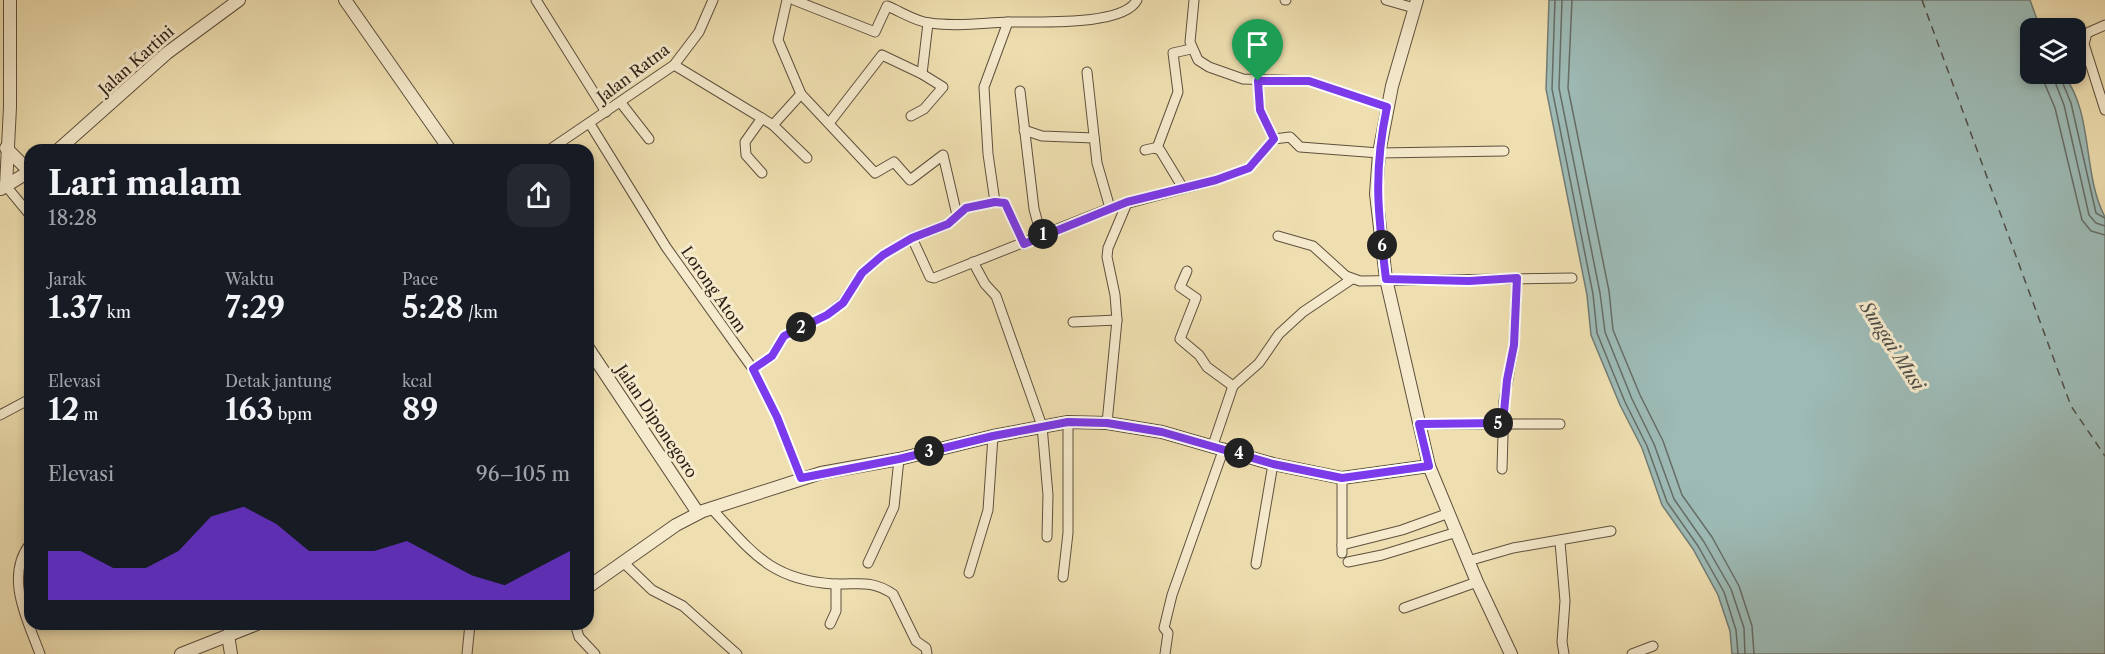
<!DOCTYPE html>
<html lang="id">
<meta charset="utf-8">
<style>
body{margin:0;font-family:"Libre Caslon Text",serif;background:#242831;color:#f1f3f6;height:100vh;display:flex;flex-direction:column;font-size:22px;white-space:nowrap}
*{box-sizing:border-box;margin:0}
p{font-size:20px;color:#9ea1a6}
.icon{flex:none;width:33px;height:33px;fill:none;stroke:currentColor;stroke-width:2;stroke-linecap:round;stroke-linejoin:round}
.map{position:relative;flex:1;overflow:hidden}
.side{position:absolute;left:24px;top:144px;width:570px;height:486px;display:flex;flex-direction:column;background:#171b24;border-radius:18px;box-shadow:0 3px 9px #0003}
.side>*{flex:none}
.buttons{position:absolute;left:2020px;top:18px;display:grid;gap:12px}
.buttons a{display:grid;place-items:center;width:66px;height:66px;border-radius:12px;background:#171b24;box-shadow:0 3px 9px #0003;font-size:30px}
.pin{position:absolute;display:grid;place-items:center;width:51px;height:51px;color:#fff;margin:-62px -26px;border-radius:50% 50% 50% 0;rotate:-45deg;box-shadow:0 0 6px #0007}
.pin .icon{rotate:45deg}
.km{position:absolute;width:30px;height:30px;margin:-15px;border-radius:50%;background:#222;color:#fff;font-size:16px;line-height:30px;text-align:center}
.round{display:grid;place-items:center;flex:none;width:63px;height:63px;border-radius:18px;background:#242831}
.headline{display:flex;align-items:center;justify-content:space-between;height:102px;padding:0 24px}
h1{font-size:33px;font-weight:700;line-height:45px}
.metrics{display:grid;grid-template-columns:repeat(3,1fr);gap:9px;height:102px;padding:6px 24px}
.metrics div{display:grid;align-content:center}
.metrics b{font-size:30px;font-weight:700}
.metrics small{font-size:16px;font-weight:400}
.metrics p{font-size:16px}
.chart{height:168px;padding:12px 24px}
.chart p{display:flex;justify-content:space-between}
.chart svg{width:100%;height:108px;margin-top:6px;fill:#7c3aed;opacity:.7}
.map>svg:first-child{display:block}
</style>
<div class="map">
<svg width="2105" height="654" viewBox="0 0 2105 654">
<rect width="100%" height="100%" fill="#efdfb0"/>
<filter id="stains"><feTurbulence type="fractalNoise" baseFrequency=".00333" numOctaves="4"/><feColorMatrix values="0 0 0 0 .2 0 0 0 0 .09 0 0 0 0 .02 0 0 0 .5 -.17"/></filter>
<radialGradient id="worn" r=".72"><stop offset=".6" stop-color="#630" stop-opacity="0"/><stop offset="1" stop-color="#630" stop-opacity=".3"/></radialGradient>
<path fill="#9dbab5" stroke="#717c76" stroke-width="1.5" d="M1549,0H2030L2040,28H2031V74H2063C2094,113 2082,174 2105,217V654H1732L1730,631L1718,595L1693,549L1662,505L1642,448L1620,405L1591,335L1587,295L1546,89Z"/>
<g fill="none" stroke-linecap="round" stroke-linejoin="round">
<g stroke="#666d66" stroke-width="1.5">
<polyline points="1555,0 1552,89 1593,294 1597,333 1625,402 1647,446 1667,502 1698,546 1724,592 1736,630 1738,654"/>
<polyline points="1562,0 1559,88 1600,293 1605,332 1632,399 1654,444 1674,499 1704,542 1731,589 1744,628 1745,654"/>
<polyline points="1572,0 1568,88 1609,291 1613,330 1640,395 1663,441 1682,495 1712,537 1739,586 1752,626 1754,654"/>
<polyline points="2043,74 2044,82 2055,108 2082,220 2091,231 2105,235"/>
<polyline points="2052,74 2064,105 2089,215 2096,223 2105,226"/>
<polyline points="2059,74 2071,103 2096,213 2105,218"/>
</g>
<polyline stroke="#4f4e47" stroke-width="1.5" stroke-dasharray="8 6" stroke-linecap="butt" points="1922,0 2071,406 2105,456"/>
<defs>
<g id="minor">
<polyline points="536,0 606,112"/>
<polyline points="787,0 778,40 801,94"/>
<path d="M794,0L875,32L887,6C900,11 916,22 930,23C956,27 982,23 1008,22C1035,21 1123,27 1137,0"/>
<polyline points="1194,0 1190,42 1198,60 1209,67 1243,79 1309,81 1387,107"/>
<polyline points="1285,0 1286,0"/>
<polyline points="1386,0 1414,8"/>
<polyline points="2105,25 2087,33 2084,44 2105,110"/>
<polyline points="674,65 773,125 801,94 875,173 894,162 910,180 943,155 957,215"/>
<polyline points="1087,72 1097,163 1110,208"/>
<polyline points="1258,81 1260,110 1274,139 1290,137 1300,147 1379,153 1504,151"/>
<polyline points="1020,91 1034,209 1041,235"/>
<polyline points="621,103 649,139"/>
<polyline points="911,116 924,109 943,87 922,74 928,23"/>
<polyline points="762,118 745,142 746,155 762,173"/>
<polyline points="830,122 882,55 922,74"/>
<polyline points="590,124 666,247 753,369 777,417 801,478"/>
<polyline points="773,125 807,158"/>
<polyline points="1024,130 1042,136 1094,138"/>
<polyline points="1157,148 1178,92 1173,53 1191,49"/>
<polyline points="549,150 674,65 699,32 713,0"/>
<polyline points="1145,150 1154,148 1160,150 1183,188"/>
<polyline points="6,186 30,215"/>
<polyline points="995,202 988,154 984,87 1008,22"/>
<polyline points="1278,236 1313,246 1346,276 1360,281 1572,278"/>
<polyline points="912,238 930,277 934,278 1110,208 1216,180 1249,168 1274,139"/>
<polyline points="973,262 985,284 996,296 1042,426 1048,495 1047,537"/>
<polyline points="1187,271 1180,287 1196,298 1180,339 1199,355 1207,367 1233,386"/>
<polyline points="1073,322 1117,320"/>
<polyline points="753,369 772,356 784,336 827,315 843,302 862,273 883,255 912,238 948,224 966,208 995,202 1005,203 1024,244"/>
<polyline points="0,415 30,399"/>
<polyline points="1107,423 1117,320 1115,295 1107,257 1108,248 1127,203"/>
<polyline points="1419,424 1560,424"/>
<polyline points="1213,445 1233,386 1259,363 1279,334 1303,312 1352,279"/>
<polyline points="1502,469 1504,401 1514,345 1517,278"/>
<path d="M711,508C752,552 770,580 834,584C858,585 870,579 893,594L916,641L926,648L927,654"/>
<polyline points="1560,542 1565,601 1562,642 1564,654"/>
<path d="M30,544C4,577 28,621 40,654"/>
<polyline points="1342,545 1402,530 1449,513"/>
<polyline points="1342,553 1342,478"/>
<polyline points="1468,561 1513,548 1611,531"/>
<polyline points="1348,562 1382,555 1457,532"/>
<polyline points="624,563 652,590 683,606 737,654"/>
<polyline points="868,563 894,507 899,459"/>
<polyline points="1256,564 1273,464"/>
<polyline points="969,573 988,510 993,436"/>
<polyline points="1063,577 1068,533 1068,422"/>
<polyline points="1404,608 1477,582"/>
<polyline points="575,624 579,637 595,654"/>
<polyline points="830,624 836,611 836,584"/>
<polyline points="467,654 470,624"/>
<polyline points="1165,654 1168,633 1164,628 1172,595 1224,448"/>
<polyline points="1632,654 1653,646"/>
</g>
<g id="tertiary">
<polyline points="345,0 450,150"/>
<polyline points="1417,0 1392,86 1379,153 1376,194 1386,279 1429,466 1477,582 1511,654"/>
<polyline points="6,148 29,171"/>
<polyline points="58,150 167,53 239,0"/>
<polyline points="6,186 10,107 10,0"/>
<polyline points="1,189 30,171"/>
<polyline points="588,348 698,513"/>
<polyline points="588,587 676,525 703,511 821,473 899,459 993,436 1068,422 1107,423 1162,432 1273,464 1342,478 1429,466"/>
<polyline points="228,635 231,654"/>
<polyline points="181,654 257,624"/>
</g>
</defs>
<use href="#minor" stroke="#5e503e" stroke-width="11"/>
<use href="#tertiary" stroke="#5e503e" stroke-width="14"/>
<use href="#minor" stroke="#f5eacc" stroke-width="9"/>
<use href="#tertiary" stroke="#f5eacc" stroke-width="12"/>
</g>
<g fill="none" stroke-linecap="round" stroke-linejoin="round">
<defs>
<path id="route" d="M1258,81H1309L1387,107C1373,173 1378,214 1386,279L1469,281L1517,278L1514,345L1507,380L1503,423L1419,424L1429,466L1342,478L1273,464L1162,432L1107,423L1068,422L993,436L899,459L801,478L777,417L753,369L772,356L784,336L827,315L843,303L862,273L883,255L912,238L948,224L966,208L995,202L1005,203L1024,244L1127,202L1216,180L1249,168L1274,139L1260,110Z"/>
</defs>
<use href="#route" stroke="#fff" stroke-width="12"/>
<use href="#route" stroke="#7c3aed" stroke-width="8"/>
</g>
<g text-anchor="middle" stroke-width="6" stroke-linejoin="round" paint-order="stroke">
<g font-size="16" fill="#2e2018" stroke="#f5eacc">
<text transform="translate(136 60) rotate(-42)" y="6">Jalan Kartini</text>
<text transform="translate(633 73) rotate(-37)" y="6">Jalan Ratna</text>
<text transform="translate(714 289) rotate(55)" y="6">Lorong Atom</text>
<text transform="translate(657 421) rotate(56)" y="6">Jalan Diponegoro</text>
</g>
<g font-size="18" font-style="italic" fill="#4f4e47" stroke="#f5eacc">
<text transform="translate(1892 346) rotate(57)" y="6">Sungai Musi</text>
</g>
</g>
<rect width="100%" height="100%" filter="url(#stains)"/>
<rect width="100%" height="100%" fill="url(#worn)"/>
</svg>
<div class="buttons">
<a><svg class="icon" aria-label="layers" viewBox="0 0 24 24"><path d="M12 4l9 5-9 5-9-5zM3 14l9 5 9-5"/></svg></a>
</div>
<div class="pin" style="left:1258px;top:81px;background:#1e9e55"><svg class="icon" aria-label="arrive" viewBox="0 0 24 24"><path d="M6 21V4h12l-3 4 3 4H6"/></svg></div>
<b class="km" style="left:1043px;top:234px">1</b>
<b class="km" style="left:801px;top:327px">2</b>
<b class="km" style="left:929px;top:451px">3</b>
<b class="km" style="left:1239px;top:453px">4</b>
<b class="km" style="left:1498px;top:423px">5</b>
<b class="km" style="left:1382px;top:245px">6</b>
<section class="side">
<div class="headline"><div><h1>Lari malam</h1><p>18:28</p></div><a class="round"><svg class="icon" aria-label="share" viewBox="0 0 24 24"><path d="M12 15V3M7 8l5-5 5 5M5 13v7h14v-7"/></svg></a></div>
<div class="metrics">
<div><p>Jarak</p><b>1.37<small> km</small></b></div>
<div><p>Waktu</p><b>7:29</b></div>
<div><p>Pace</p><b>5:28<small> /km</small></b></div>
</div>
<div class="metrics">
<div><p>Elevasi</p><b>12<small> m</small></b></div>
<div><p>Detak jantung</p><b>163<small> bpm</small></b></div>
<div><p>kcal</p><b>89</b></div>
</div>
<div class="chart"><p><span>Elevasi</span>96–105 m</p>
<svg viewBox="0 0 160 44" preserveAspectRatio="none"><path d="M0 44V24L10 24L20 31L30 31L40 24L50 10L60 6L70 13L80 24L90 24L100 24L110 20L120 27L130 34L140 38L150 31L160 24V44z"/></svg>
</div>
</section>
</div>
